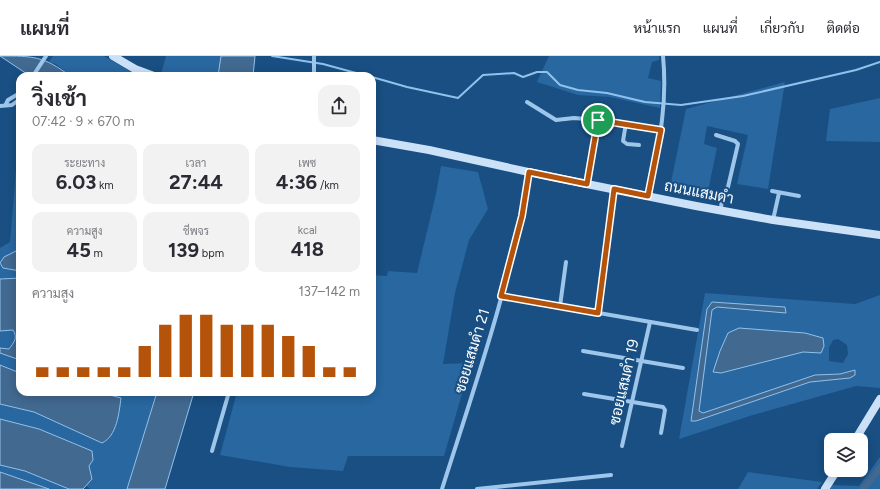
<!DOCTYPE html>
<html lang="th">
<meta charset="utf-8">
<style>
body{margin:0;font-family:Figtree,Sarabun,sans-serif;background:#f2f2f3;color:#2b2b33;height:100vh;display:flex;flex-direction:column;font-size:15px;white-space:nowrap}
*{box-sizing:border-box;margin:0}
p{font-size:13px;color:#7c7c81}
.icon{flex:none;width:22px;height:22px;fill:none;stroke:currentColor;stroke-width:2;stroke-linecap:round;stroke-linejoin:round}
.map{position:relative;flex:1;overflow:hidden}
.side{position:absolute;left:16px;top:16px;width:360px;height:324px;display:flex;flex-direction:column;background:#fff;border-radius:12px;box-shadow:0 2px 10px #0003}
.side>*{flex:none}
.tools{position:absolute;left:824px;top:377px;display:grid;gap:8px}
.tools a{display:grid;place-items:center;width:44px;height:44px;border-radius:8px;background:#fff;box-shadow:0 2px 10px #0003;font-size:20px}
.pin{position:absolute;display:grid;place-items:center;width:34px;height:34px;color:#fff;margin:-17px;border:2px solid #fff;border-radius:50%;box-shadow:0 1px 4px #0007}
.round{display:grid;place-items:center;flex:none;width:42px;height:42px;border-radius:12px;background:#f2f2f3}
.summary{display:flex;align-items:center;justify-content:space-between;height:68px;padding:0 16px}
h1{font-size:22px;font-weight:700;line-height:30px}
.figures{display:grid;grid-template-columns:repeat(3,1fr);gap:6px;height:68px;padding:4px 16px}
.figures div{display:grid;align-content:center;border-radius:10px;background:#f2f2f3;text-align:center}
.figures b{font-size:20px;font-weight:700}
.figures small{font-size:11px;font-weight:400}
.figures p{font-size:11px}
.chart{height:112px;padding:8px 16px}
.chart p{display:flex;justify-content:space-between}
.chart svg{width:100%;height:72px;margin-top:4px;stroke:#b45309;stroke-width:6}
header{display:flex;align-items:center;gap:24px;box-sizing:border-box;height:56px;padding:0 20px;background:#fff;border-bottom:1px solid #e1e1e2}
header strong{font-size:19px}
nav{display:flex;gap:22px;margin-inline-start:auto;font-size:14px}
.map>svg:first-child{display:block}
</style>
<header>
<strong>แผนที่</strong>
<nav><a>หน้าแรก</a><a>แผนที่</a><a>เกี่ยวกับ</a><a>ติดต่อ</a></nav>
</header>
<div class="map">
<svg width="880" height="433" viewBox="0 0 880 433">
<rect width="100%" height="100%" fill="#194f83"/>
<g fill="#2867a0" fill-rule="evenodd">
<polygon points="53,0 104,0 138,20 70,20 56,8 49,6"/>
<polygon points="166,0 221,0 218,20 167,20 161,18"/>
<polygon points="549,0 659,0 659,4 652,6 648,22 661,25 660,52 610,41 578,39 537,26"/>
<polygon points="785,26 768,133 737,128 748,79 707,70 704,88 717,92 708,135 670,131 686,53"/>
<polygon points="880,42 880,86 826,85 830,53"/>
<polygon points="441,110 478,116 488,153 469,184 455,237 443,308 471,307 444,400 348,400 343,415 290,411 220,399 237,336 372,336 372,219 387,220 388,215 417,217 436,138"/>
<polygon points="16,114 20,115 20,193 4,201 0,207 0,192 10,186"/>
<polygon points="0,208 3,212 20,215 20,222 0,223"/>
<path d="M705,237L855,248L880,239V332L856,330L753,359L679,383ZM721,246L755,250L785,251L786,256L717,250L712,254L698,355L703,357L815,319L840,318L855,314L850,322L810,326L696,365H691L707,253ZM739,272L805,277L823,282L821,297L803,296L721,317L714,316ZM838,283L847,289L848,298L843,307L829,305V292L833,284Z"/>
<path d="M5,274H13C17,282 14,286 9,293L0,292V275Z"/>
<polygon points="0,297 20,304 20,317 0,309"/>
<polygon points="99,336 157,336 127,433 90,433 86,429 91,423 89,410 93,404 92,395 39,373 0,363 0,348 34,356 102,387 121,342"/>
<polygon points="880,401 880,433 830,433 832,429 859,430"/>
<polygon points="0,409 25,415 69,433 83,433 49,433 0,416"/>
<polygon points="748,416 822,426 817,433 738,433"/>
</g>
<g fill="#426990" stroke="#91c2ee">
<path d="M0,0C33,0 44,0 70,20H30Z"/>
<polygon points="221,0 255,0 253,20 218,20"/>
<polygon points="20,193 20,215 3,212 0,207 4,201"/>
<path d="M20,222V304L0,297V292L9,293C14,286 18,282 13,274L0,275V223Z"/>
<polygon points="712,246 785,251 786,257 717,251 712,254 699,355 703,357 815,319 840,318 855,314 855,319 850,322 810,326 696,365 691,365 707,253"/>
<polygon points="739,272 805,277 823,282 824,290 821,297 803,296 721,317 713,316 720,295 728,277"/>
<path d="M0,309L20,317V336H99L121,342C119,357 117,380 102,387L34,356L0,348Z"/>
<polygon points="157,336 194,336 165,433 127,433"/>
<polygon points="0,363 39,373 92,395 93,404 89,410 92,423 83,433 69,433 25,415 0,409"/>
<polygon points="0,416 49,433 0,433"/>
</g>
<g fill="none" stroke-linecap="round" stroke-linejoin="round">
<g stroke="#91c2ee" stroke-width="2">
<polyline points="272,0 323,8 367,20"/>
<polyline points="372,21 407,31 458,42 483,19 514,17 523,21 537,16 547,16 560,29 578,34 607,37 645,46 681,49 743,40 856,14 880,6"/>
</g>
<polyline stroke="#426990" stroke-width="7" points="863,433 880,412"/>
<g stroke="#9ec6eb" stroke-width="4">
<polyline points="314,0 314,20"/>
<polyline points="33,20 46,0"/>
<polyline points="527,46 556,64 574,62 609,65 661,74"/>
<polyline points="6,48 8,44 20,37"/>
<polyline points="0,50 12,49 20,43"/>
<polyline points="626,67 623,85 627,88 639,89"/>
<polyline points="716,79 735,85 738,88 728,131 722,139 721,154"/>
<polyline points="587,128 598,64"/>
<polyline points="772,135 799,140"/>
<path d="M648,140C658,91 668,51 663,0"/>
<polyline points="773,164 779,137"/>
<polyline points="501,240 697,274"/>
<polyline points="560,250 566,206"/>
<polyline points="598,257 614,134"/>
<polyline points="583,295 683,312"/>
<polyline points="584,338 663,351 665,354 661,377"/>
<polyline points="622,390 650,266"/>
<polyline points="212,395 229,336"/>
<path d="M442,433C475,329 512,224 529,116"/>
<polyline points="477,433 611,419"/>
</g>
<g stroke="#cae1f8" stroke-width="8">
<polyline points="113,0 135,13 154,20"/>
<polyline points="372,84 429,94 542,119 696,150 773,164 880,179"/>
<polyline points="855,384 880,343"/>
<polyline points="825,433 837,414"/>
</g>
</g>
<g fill="none" stroke-linecap="round" stroke-linejoin="round">
<defs>
<polygon id="route" points="598,64 661,74 648,140 614,133 598,257 501,240 522,160 529,116 587,128"/>
</defs>
<use href="#route" stroke="#fff" stroke-width="8"/>
<use href="#route" stroke="#b45309" stroke-width="5"/>
</g>
<g text-anchor="middle" stroke-width="4" stroke-linejoin="round" paint-order="stroke">
<g font-size="15" fill="#fff" stroke="#194f83">
<text transform="translate(699 136) rotate(11)" y="5">ถนนแสมดำ</text>
<text transform="translate(472 295) rotate(-73)" y="5">ซอยแสมดำ 21</text>
<text transform="translate(624 326) rotate(-77)" y="5">ซอยแสมดำ 19</text>
</g>
</g>
</svg>
<div class="tools">
<a><svg class="icon" aria-label="layers" viewBox="0 0 24 24"><path d="M12 4l9 5-9 5-9-5zM3 14l9 5 9-5"/></svg></a>
</div>
<div class="pin" style="left:598px;top:64px;background:#1e9e55"><svg class="icon" aria-label="arrive" viewBox="0 0 24 24"><path d="M6 21V4h12l-3 4 3 4H6"/></svg></div>
<section class="side">
<div class="summary"><div><h1>วิ่งเช้า</h1><p>07:42 · 9 × 670 m</p></div><a class="round"><svg class="icon" aria-label="share" viewBox="0 0 24 24"><path d="M12 15V3M7 8l5-5 5 5M5 13v7h14v-7"/></svg></a></div>
<div class="figures">
<div><p>ระยะทาง</p><b>6.03<small> km</small></b></div>
<div><p>เวลา</p><b>27:44</b></div>
<div><p>เพซ</p><b>4:36<small> /km</small></b></div>
</div>
<div class="figures">
<div><p>ความสูง</p><b>45<small> m</small></b></div>
<div><p>ชีพจร</p><b>139<small> bpm</small></b></div>
<div><p>kcal</p><b>418</b></div>
</div>
<div class="chart"><p><span>ความสูง</span>137–142 m</p>
<svg viewBox="0 0 160 44" preserveAspectRatio="none"><path d="M5 44V38M15 44V38M25 44V38M35 44V38M45 44V38M55 44V25M65 44V12M75 44V6M85 44V6M95 44V12M105 44V12M115 44V12M125 44V19M135 44V25M145 44V38M155 44V38"/></svg>
</div>
</section>
</div>
